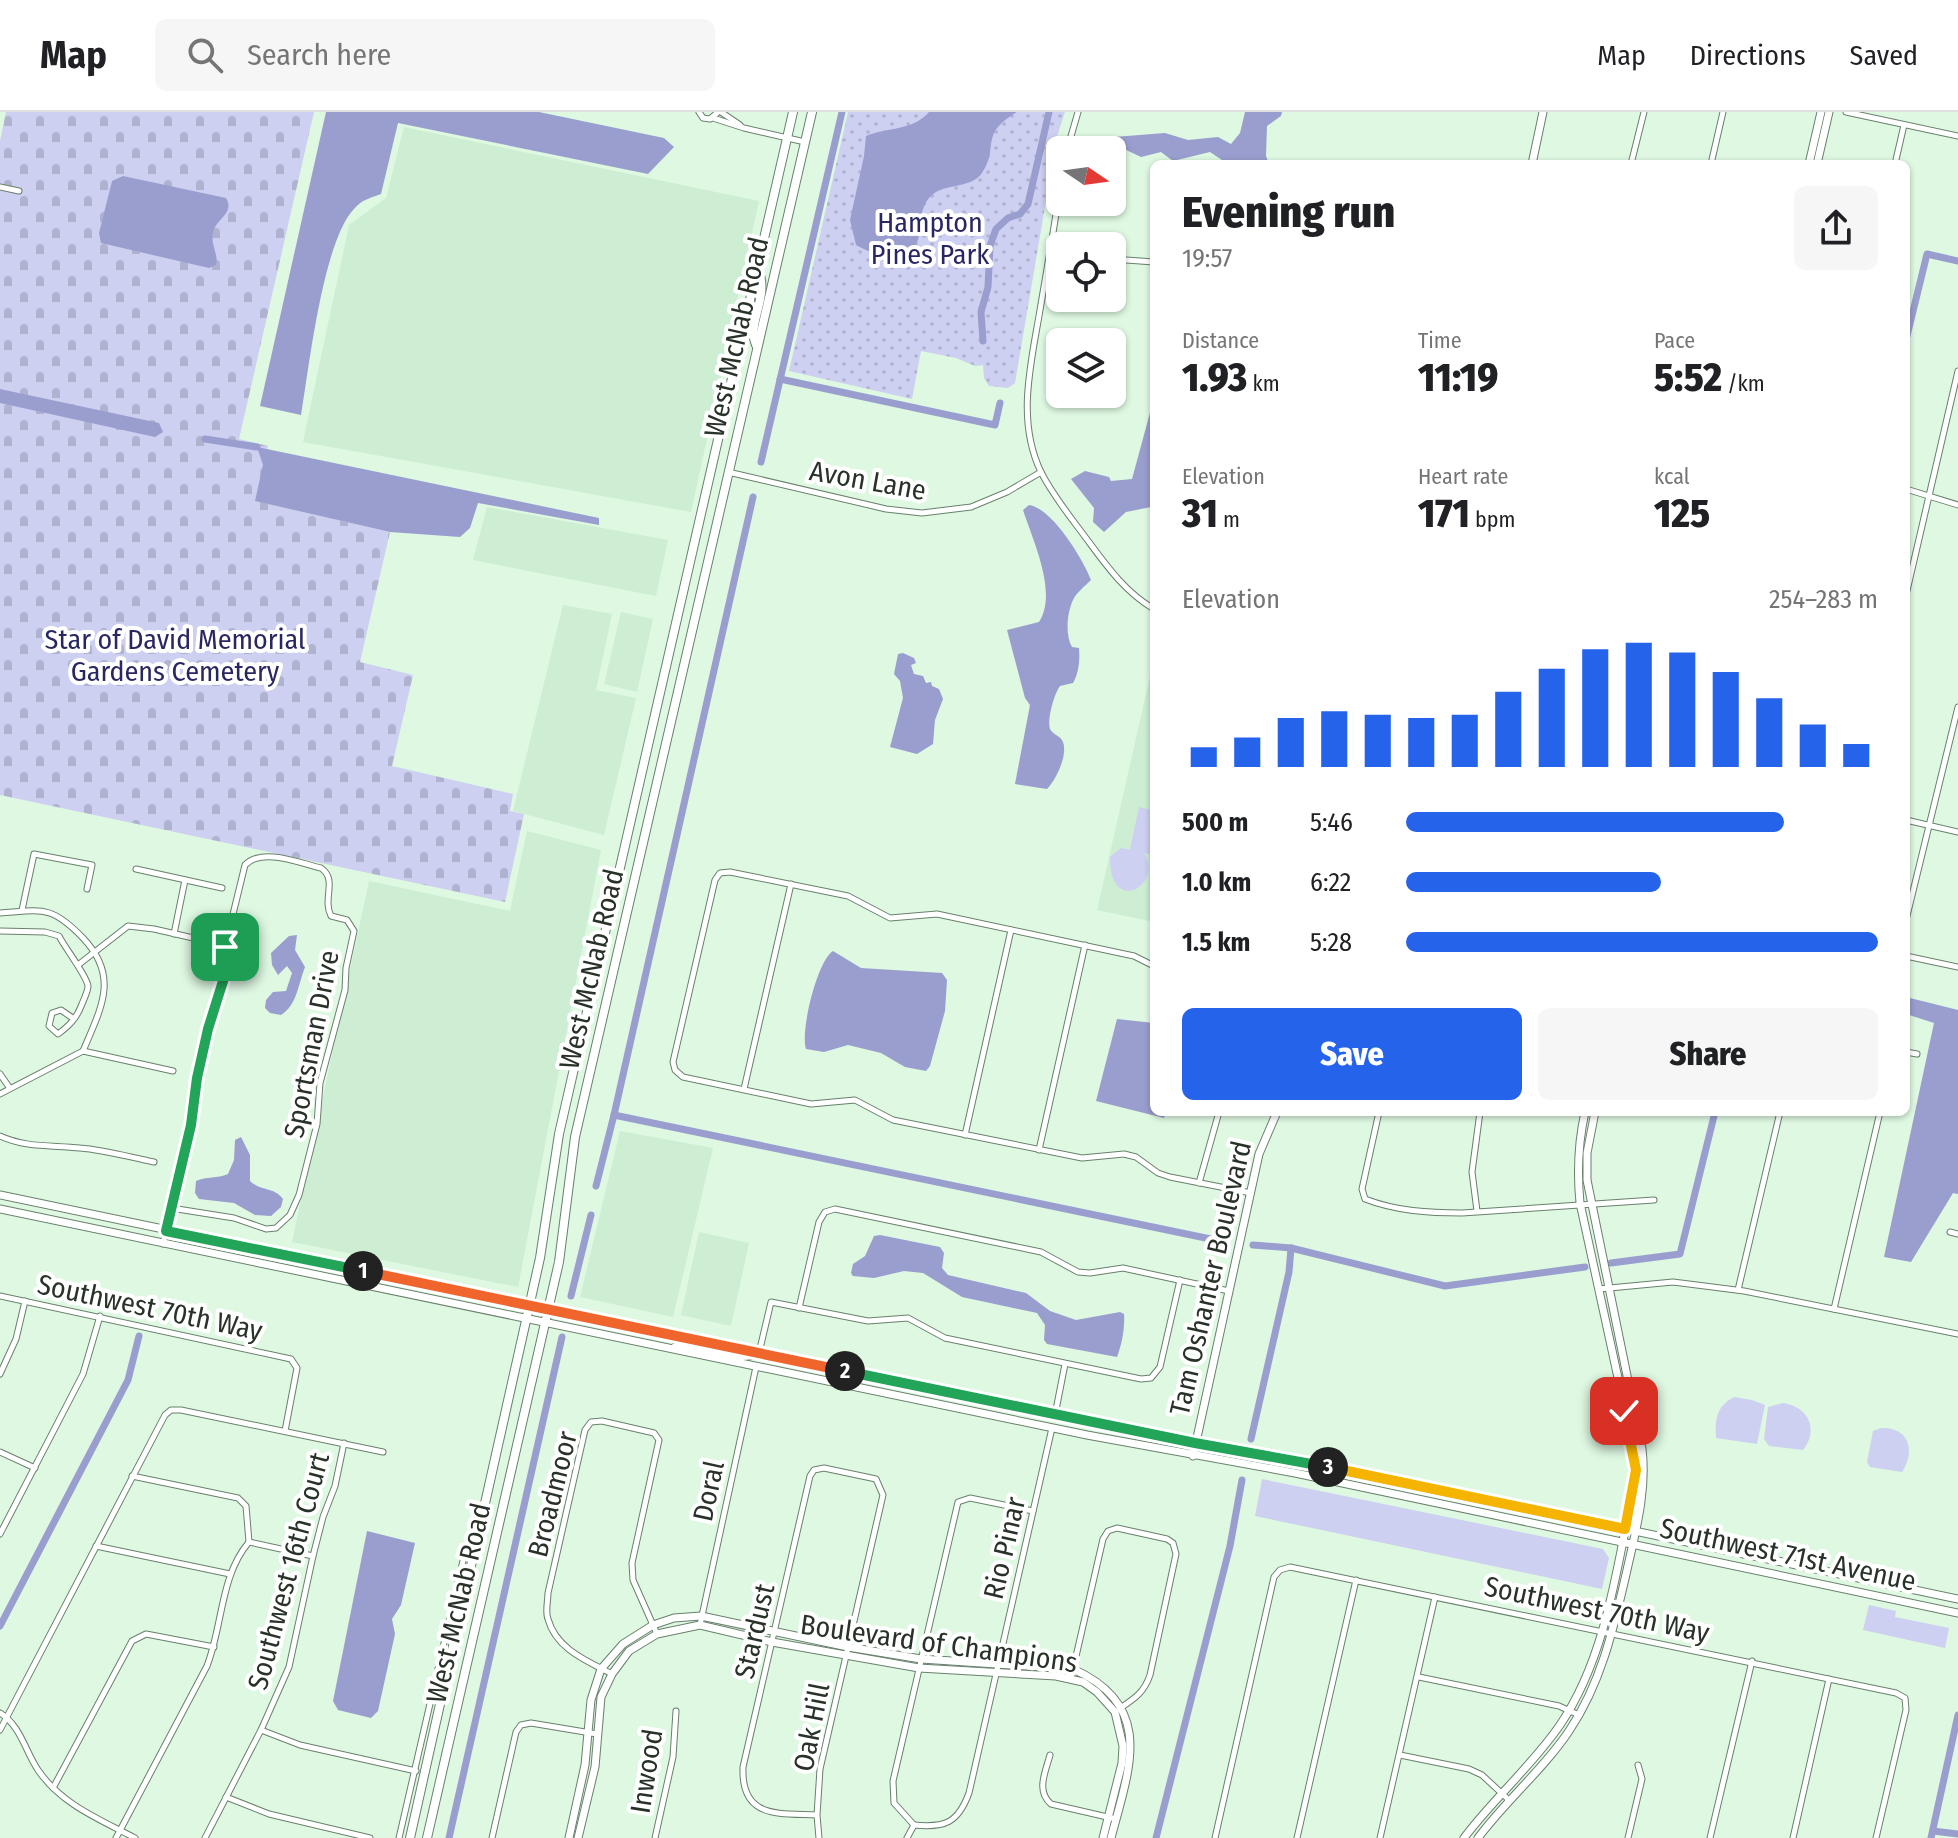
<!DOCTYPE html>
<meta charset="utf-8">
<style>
body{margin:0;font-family:"Fira Sans Condensed",sans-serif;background:#f6f6f6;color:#202124;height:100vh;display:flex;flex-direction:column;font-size:30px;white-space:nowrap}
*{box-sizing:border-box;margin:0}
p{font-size:26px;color:#757577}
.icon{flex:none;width:44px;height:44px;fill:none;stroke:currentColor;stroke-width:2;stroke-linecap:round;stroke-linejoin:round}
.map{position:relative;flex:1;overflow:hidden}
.panel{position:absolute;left:1150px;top:48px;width:760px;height:956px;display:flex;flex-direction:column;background:#fff;border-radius:12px;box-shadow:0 2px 6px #0004}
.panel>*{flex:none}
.needle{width:52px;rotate:103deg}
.fabs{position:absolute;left:1046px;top:24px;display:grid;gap:16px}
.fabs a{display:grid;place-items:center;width:80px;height:80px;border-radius:12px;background:#fff;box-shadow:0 2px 6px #0004;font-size:40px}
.pin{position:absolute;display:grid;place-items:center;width:68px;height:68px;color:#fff;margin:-34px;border-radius:16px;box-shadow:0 4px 12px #0006}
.km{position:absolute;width:40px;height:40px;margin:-20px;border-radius:50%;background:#222;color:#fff;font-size:22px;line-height:40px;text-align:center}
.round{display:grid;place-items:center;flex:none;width:84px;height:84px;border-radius:12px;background:#f6f6f6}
.head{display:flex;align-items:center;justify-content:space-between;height:136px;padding:0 32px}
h1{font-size:44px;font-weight:800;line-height:60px}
.figures{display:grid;grid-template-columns:repeat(3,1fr);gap:12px;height:136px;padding:8px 32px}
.figures div{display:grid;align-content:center}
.figures b{font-size:40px;font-weight:800}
.figures small{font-size:22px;font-weight:400}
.figures p{font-size:22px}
.chart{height:224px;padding:16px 32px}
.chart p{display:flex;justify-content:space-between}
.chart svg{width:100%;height:144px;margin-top:8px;stroke:#2563eb;stroke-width:6}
.primary-button{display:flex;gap:16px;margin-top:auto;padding:16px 32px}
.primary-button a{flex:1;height:92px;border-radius:12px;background:#2563eb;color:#fff;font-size:32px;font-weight:800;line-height:92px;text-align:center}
.primary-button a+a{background:#f6f6f6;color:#202124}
ul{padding:0 32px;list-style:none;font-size:26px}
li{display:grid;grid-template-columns:128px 96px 1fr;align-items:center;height:60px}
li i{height:20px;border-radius:10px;background:#2563eb}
header{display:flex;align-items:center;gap:48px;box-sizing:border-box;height:112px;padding:0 40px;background:#fff;border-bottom:2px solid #e0e0e0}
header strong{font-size:38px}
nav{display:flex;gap:44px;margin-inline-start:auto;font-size:28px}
.search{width:560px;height:72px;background:#f6f6f6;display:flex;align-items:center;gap:20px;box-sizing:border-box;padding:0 28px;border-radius:12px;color:#757577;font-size:30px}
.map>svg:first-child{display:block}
</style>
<header>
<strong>Map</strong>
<div class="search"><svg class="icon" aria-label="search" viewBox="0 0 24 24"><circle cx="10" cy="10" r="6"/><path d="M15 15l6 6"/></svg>Search here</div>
<nav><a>Map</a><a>Directions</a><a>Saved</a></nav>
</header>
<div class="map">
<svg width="1958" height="1726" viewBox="0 0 1958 1726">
<defs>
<pattern id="cemetery-stones" width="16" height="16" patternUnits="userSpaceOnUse" patternTransform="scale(2)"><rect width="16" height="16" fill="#cdd0f1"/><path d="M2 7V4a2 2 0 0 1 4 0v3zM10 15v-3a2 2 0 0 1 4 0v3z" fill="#b0b3cf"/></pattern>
<pattern id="park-dots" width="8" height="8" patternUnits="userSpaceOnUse" patternTransform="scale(2)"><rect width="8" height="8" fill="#cdd0f1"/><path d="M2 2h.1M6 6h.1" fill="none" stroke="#b0b3cf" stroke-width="1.8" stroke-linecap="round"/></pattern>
</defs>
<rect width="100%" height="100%" fill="#def8e2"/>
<g fill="#cdeed2">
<polygon points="404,15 759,89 691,400 303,330 349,113 386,86"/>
<polygon points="487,395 668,428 656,484 473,448"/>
<polygon points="563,493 612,502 596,578 636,586 604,723 513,699"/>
<polygon points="621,500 653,507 637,580 604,572"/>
<polygon points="1154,547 1154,810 1097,798"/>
<polygon points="527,719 601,738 518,1175 292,1130 369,769 510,799"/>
<polygon points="620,1019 713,1036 673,1205 580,1185"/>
<polygon points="699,1120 749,1131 731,1214 681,1203"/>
</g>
<g fill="#cdd0f1">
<path d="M1139,695L1154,699V743L1144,741C1165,773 1109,805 1110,745L1121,736L1132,738L1130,737Z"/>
<path d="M1734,1285L1752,1288L1765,1293L1757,1332L1716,1326C1715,1307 1716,1295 1734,1285Z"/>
<path d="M1783,1291C1809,1295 1819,1318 1803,1338L1769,1334L1764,1327L1768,1295Z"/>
<path d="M1881,1316C1909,1315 1916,1339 1902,1360L1870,1355L1867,1350L1873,1319Z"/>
<polygon points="1262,1367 1603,1437 1609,1446 1602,1477 1255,1404"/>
<polygon points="1869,1493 1896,1499 1895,1505 1949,1516 1945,1536 1863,1518"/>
</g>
<polygon fill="url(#cemetery-stones)" points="6,0 314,0 239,327 268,334 256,389 390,420 360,550 413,563 392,654 513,682 510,699 524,702 505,790 0,683 0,29"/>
<polygon fill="url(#park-dots)" points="848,0 1065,0 1057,24 1015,271 1008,276 989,274 984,266 983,253 975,254 956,246 921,239 912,287 789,259"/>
<g fill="#9a9ece">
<path d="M326,0H539L664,26L674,35L648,62L398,11L381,82C370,86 361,88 354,97C323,129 309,256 301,303L260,294Z"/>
<path d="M929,0H1017C978,23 1000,35 982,61C971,77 945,71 932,83C920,94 921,109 919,124C913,154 874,144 856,133L850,108L864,44L866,24C887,15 913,19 929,0Z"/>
<polygon points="1245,0 1282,0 1281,4 1267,14 1266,44 1269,52 1228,52 1210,40 1173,49 1161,40 1141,45 1101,26 1165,21 1188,28 1218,25 1231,32 1240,21"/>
<path d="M123,64L226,86C235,101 217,106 213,120C210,133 219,142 216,153L209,156L101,131L99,121L112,69Z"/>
<polygon points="0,277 159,311 163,320 155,325 0,291"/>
<polygon points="1154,286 1154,389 1151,395 1126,400 1104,420 1093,410 1094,396 1071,367 1085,359 1109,365 1111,369 1132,367"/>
<polygon points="257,335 599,406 599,413 478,391 470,416 460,425 390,420 255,389 263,353"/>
<path d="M1029,393C1052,396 1083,447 1091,468C1085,474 1076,481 1073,488C1067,501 1065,523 1072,535L1079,536C1080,547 1079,561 1073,571L1060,574C1054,582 1047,608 1050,617C1053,623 1060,623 1063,630C1068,643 1056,668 1047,677L1015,672L1030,593L1025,586L1007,518L1039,510C1058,481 1033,429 1023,398Z"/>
<polygon points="903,541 914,546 916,551 911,553 914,562 923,564 926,571 931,570 932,574 939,577 943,587 935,608 933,632 917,642 890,635 903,586 900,569 894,562 898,542"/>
<path d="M297,823L295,838L305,855C298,873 297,893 281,903L270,901L265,896L266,888L273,880L286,879L292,861L287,854L278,863L272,853L271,841L289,824Z"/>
<path d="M833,839L861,856L942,861L947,868L945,899L930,954L926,959L905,955L881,941L848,933L824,940L806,937C800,920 817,849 833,839Z"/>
<polygon points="1906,885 1958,898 1958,1082 1953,1081 1911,1150 1884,1145 1934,911 1906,902"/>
<polygon points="1117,907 1154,911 1154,1000 1166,1000 1164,1006 1096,989"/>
<path d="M241,1025L250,1043V1069C260,1079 275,1075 283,1087L281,1095L271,1104L255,1103L234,1091L199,1087L195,1081L196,1069C207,1064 217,1067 228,1062L234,1048L235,1028Z"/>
<path d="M880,1123L940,1135L944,1141L942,1156L948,1163L1026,1181L1050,1199L1076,1208L1120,1200L1124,1202C1125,1216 1122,1232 1117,1245L1047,1232L1044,1228L1045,1213L1037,1201L962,1185L923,1161L904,1159L874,1166L853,1164L851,1161L853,1152L865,1144L874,1124Z"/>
<polygon points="367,1419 415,1431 401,1493 392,1507 395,1522 378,1599 371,1606 338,1598 333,1589"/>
</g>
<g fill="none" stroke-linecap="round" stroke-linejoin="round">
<g stroke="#9a9ece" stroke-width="7">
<polyline points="1906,228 1927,142 1958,149"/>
<polyline points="983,229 981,200 988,175 990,134 996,117 1008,106 1020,102 1028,92 1049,0"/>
<polyline points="780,267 995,313 1000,291"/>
<polyline points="205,327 257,335"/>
<polyline points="761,350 842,0"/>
<polyline points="614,1003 1225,1130"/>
<polyline points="596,1074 614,1003 753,385"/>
<polyline points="1291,1136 1445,1174 1585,1155"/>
<polyline points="1611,1151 1680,1142 1715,1000"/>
<polyline points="571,1184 591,1103"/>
<polyline points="1251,1327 1289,1160 1291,1136 1253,1133"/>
<polyline points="0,1514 128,1268 139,1224"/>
<polyline points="1933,1719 1958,1722"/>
<polyline points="449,1726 562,1225"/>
<polyline points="1156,1726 1230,1434 1242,1368"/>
<polyline points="1931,1726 1958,1603"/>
</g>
<defs>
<g id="street">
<polyline points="699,0 703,6 710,7 718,0"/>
<polyline points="721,0 740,13"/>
<polyline points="1846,0 1958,24"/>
<polyline points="713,6 744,16 805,30"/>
<polyline points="1067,38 1078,0"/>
<polyline points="1631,52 1644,0"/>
<polyline points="1711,52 1723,0"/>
<polyline points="1895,52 1904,13"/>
<polyline points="0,75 19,79"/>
<path d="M1060,76C1054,117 1047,157 1040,198C1031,252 1016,308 1041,360C1052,382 1068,402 1083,422C1104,450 1123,479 1154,497"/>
<polyline points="1112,147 1154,150"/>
<polyline points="728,360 886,397 922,401 971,395 1007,380 1041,360"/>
<polyline points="1906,377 1958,393"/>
<polyline points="1906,483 1958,259"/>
<polyline points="1906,708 1958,720"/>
<polyline points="136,757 222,776"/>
<polyline points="22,798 34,742 92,753 87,777"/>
<path d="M0,801C43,798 51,793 83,826C120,865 101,896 83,939L0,982"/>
<polyline points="1906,808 1958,595"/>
<path d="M0,819L45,820L59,824C65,836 87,864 88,874C88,879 84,887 82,892C77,906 69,914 58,922L49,914L52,901L61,898L74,907"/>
<polyline points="174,822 185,768"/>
<polyline points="1906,844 1958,855"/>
<polyline points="78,853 128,814 154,817 215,831"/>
<polyline points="1154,854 1134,844 937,802 890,806 848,784 730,760 720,761 715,768 673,950 675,958 683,965 811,992 855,988 893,1008 1082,1046 1124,1042 1136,1045 1158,1061 1170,1065 1251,1081"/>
<polyline points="83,939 173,959"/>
<polyline points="1906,940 1917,942"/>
<polyline points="0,962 9,975"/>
<polyline points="744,977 791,772"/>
<path d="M1379,1000L1362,1077L1365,1087C1396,1099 1429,1101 1462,1101L1654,1088"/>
<polyline points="965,1023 1011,818"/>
<path d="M0,1024C26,1036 52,1033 80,1036C105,1038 129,1045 154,1050"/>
<polyline points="1039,1038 1085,833"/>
<polyline points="1199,1071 1219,1000"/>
<polyline points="1477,1099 1472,1060 1480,1000"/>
<polyline points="1950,1120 1958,1122"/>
<path d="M163,1132L191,1013L197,966L208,917L224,866L225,835L245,753C262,735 300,751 321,756C338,768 322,786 331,804L347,808L354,819L346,856L345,878L320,971L317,1012L299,1083L290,1103L276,1116L266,1117L234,1106L171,1096"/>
<polyline points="1599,1177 1673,1170 1744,1179 1958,1222"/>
<polyline points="1738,1178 1780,1000"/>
<polyline points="0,1184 291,1247 297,1256 285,1319"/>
<polyline points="799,1196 819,1110 825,1100 835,1097 1041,1140 1078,1160 1090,1161 1123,1156 1229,1179"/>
<polyline points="1834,1197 1880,1000"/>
<polyline points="759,1241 771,1190 868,1209 908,1206 945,1226 1141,1267 1151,1266 1160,1255 1180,1168"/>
<polyline points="0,1262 16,1227 25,1189"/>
<polyline points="1055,1303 1065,1252"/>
<polyline points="0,1340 35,1356"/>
<polyline points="132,1364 238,1386 246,1394 249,1430"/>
<polyline points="0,1422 83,1262 100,1204"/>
<polyline points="249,1430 313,1444"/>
<polyline points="96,1434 230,1462"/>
<polyline points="700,1513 756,1255"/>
<path d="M612,1562C587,1549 556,1537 548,1507C545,1500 548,1489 548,1481L585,1318L591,1310L602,1309L654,1321L659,1328L632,1451L633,1468L657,1522"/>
<polyline points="1419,1565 1559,1594 1579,1603"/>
<path d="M1071,1566L1103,1427L1108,1419L1117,1416L1167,1427L1173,1431L1176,1442L1150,1563C1144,1581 1134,1587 1119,1597"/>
<path d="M0,1601C21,1614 25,1639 38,1658C61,1692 99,1707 135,1726"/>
<polyline points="0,1618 165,1303 171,1298 181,1298 383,1340"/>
<polyline points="261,1618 300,1633 416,1659"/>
<path d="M1050,1643C1045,1661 1036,1679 1051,1692L1116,1707"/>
<polyline points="1400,1643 1469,1657 1482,1663 1510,1689"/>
<polyline points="53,1676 132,1529 146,1522 214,1535"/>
<polyline points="226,1685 269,1702 370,1726"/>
<path d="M817,1703C778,1701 741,1707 743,1655L810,1364L814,1358L824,1356L876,1367L883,1383L820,1657L817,1703L819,1726"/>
<path d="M914,1713C945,1716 958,1711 969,1681L1052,1316"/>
<polyline points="914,1713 894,1691 893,1669 958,1390 970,1386 1033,1399"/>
<path d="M116,1726L207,1554C223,1513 220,1464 249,1430"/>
<polyline points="205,1726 261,1618 289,1555 313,1444 323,1405 335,1374 344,1331"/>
<polyline points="399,1726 468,1427"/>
<polyline points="492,1726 516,1620 521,1613 531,1611 597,1622"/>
<polyline points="655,1726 673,1645 676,1599"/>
<polyline points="907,1726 914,1713"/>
<polyline points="1215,1726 1274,1465 1280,1458 1290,1455 1896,1581 1905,1586 1906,1598 1876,1726"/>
<polyline points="1297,1726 1356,1468"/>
<polyline points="1380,1726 1435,1485"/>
<polyline points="1628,1726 1642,1667 1638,1653"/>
<polyline points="1710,1726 1752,1549"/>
<polyline points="1793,1726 1829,1567"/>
</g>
<g id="secondary">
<polyline points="1532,52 1543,0"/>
<polyline points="1809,52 1821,0"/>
<polyline points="1817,52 1829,0"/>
<polyline points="0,1083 1055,1303 1195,1331 1297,1348 1958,1487"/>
<polyline points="0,1097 1087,1323 1295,1361 1958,1501"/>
<path d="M675,1235C702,1230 733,1253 759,1241"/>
<polyline points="1193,1344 1259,1042 1277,1000"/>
<path d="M569,1726L585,1653L591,1588L601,1557L623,1532L653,1513L674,1506L701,1504L848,1535L921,1547L1073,1557C1156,1594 1129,1657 1111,1726"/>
<polyline points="578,1726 595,1655 601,1585 612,1562 629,1539 657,1522 700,1513 772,1530 919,1556 1056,1564 1083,1570 1097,1580 1115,1600 1123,1634 1122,1651 1103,1726"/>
<path d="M1464,1726C1493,1687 1531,1655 1560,1613C1607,1544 1617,1454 1634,1373L1636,1358L1630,1321L1580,1091C1577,1060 1578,1031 1585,1000"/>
<path d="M1478,1726C1506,1688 1543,1658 1569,1619C1602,1570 1614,1514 1627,1458C1636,1418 1647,1378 1642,1337L1587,1068V1041L1595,1000"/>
</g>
<g id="primary">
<path d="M756,233C746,210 770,186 758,157"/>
<polyline points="410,1726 540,1146 559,1022 793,0"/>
<polyline points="427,1726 559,1150 575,1025 812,0"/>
</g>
</defs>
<use href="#street" stroke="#69806d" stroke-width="7"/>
<use href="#secondary" stroke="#69806d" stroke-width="9"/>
<use href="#primary" stroke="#69806d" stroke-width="10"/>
<use href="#street" stroke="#fff" stroke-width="5"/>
<use href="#secondary" stroke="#fff" stroke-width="7"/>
<use href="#primary" stroke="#fff" stroke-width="8"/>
</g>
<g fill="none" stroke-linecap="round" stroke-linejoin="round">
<defs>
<polyline id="split-1" points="225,835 224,866 208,917 197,966 191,1013 166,1119 363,1159"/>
<polyline id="split-2" points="363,1159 845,1259"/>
<polyline id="split-3" points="845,1259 1195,1331 1328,1355"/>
<polyline id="split-4" points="1328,1355 1625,1417 1636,1358 1624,1299"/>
</defs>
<use href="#split-1" stroke="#fff" stroke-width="16"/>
<use href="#split-2" stroke="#fff" stroke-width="16"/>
<use href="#split-3" stroke="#fff" stroke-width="16"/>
<use href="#split-4" stroke="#fff" stroke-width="16"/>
<use href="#split-1" stroke="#22a559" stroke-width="10"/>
<use href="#split-2" stroke="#f0652b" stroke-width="10"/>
<use href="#split-3" stroke="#22a559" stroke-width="10"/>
<use href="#split-4" stroke="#f5b400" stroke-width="10"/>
</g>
<g text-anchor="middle" stroke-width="8" stroke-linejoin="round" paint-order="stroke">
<g font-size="28" fill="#292761" stroke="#fff">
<text x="930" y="120">Hampton<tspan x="930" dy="32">Pines Park</tspan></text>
<text x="175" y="537">Star of David Memorial<tspan x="175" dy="32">Gardens Cemetery</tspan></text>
</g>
<g font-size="28" fill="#283229" stroke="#fff">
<text transform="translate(736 225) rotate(-77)" y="10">West McNab Road</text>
<text transform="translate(868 368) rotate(10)" y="10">Avon Lane</text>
<text transform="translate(591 857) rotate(-77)" y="10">West McNab Road</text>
<text transform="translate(311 932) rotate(-79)" y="10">Sportsman Drive</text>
<text transform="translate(1210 1166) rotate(-77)" y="10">Tam Oshanter Boulevard</text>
<text transform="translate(150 1195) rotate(12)" y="10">Southwest 70th Way</text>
<text transform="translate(708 1379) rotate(-78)" y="10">Doral</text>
<text transform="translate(552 1382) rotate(-76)" y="10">Broadmoor</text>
<text transform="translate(1004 1436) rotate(-77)" y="10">Rio Pinar</text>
<text transform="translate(1788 1442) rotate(12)" y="10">Southwest 71st Avenue</text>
<text transform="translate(288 1459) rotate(-75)" y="10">Southwest 16th Court</text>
<text transform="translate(458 1491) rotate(-77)" y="10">West McNab Road</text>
<text transform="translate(1597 1497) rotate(12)" y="10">Southwest 70th Way</text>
<text transform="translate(754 1519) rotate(-77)" y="10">Stardust</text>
<text transform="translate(939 1531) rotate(8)" y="10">Boulevard of Champions</text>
<text transform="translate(811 1615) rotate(-79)" y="10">Oak Hill</text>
<text transform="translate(646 1659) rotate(-81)" y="10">Inwood</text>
</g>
</g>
</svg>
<div class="fabs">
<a><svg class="needle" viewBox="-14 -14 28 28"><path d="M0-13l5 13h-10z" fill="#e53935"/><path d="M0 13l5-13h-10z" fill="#757577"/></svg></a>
<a><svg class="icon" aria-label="locate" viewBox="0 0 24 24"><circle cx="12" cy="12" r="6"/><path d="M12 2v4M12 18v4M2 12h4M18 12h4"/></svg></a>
<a><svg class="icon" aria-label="layers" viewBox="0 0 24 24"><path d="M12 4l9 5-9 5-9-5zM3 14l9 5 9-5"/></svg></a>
</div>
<div class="pin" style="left:225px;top:835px;background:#1e9e55"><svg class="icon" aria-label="arrive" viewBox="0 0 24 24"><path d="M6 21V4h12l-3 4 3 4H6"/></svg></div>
<div class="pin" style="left:1624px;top:1299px;background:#d93025"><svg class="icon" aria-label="check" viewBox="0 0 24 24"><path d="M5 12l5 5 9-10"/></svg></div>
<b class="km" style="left:363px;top:1159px">1</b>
<b class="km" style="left:845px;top:1259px">2</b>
<b class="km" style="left:1328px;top:1355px">3</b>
<section class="panel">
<div class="head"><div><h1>Evening run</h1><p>19:57</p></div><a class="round"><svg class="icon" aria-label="share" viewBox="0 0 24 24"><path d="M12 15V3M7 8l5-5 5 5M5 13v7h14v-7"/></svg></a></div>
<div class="figures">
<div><p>Distance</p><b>1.93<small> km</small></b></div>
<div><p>Time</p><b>11:19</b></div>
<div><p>Pace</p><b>5:52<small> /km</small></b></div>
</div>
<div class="figures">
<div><p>Elevation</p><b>31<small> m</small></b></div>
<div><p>Heart rate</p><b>171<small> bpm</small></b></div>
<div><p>kcal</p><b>125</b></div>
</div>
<div class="chart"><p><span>Elevation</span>254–283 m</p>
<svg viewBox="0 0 160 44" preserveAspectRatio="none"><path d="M5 44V38M15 44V35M25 44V29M35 44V27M45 44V28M55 44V29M65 44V28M75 44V21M85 44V14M95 44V8M105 44V6M115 44V9M125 44V15M135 44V23M145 44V31M155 44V37"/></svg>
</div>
<ul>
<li><b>500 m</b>5:46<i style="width:80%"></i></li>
<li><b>1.0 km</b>6:22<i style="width:54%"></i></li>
<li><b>1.5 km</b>5:28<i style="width:100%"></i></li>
</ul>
<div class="primary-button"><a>Save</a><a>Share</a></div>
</section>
</div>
